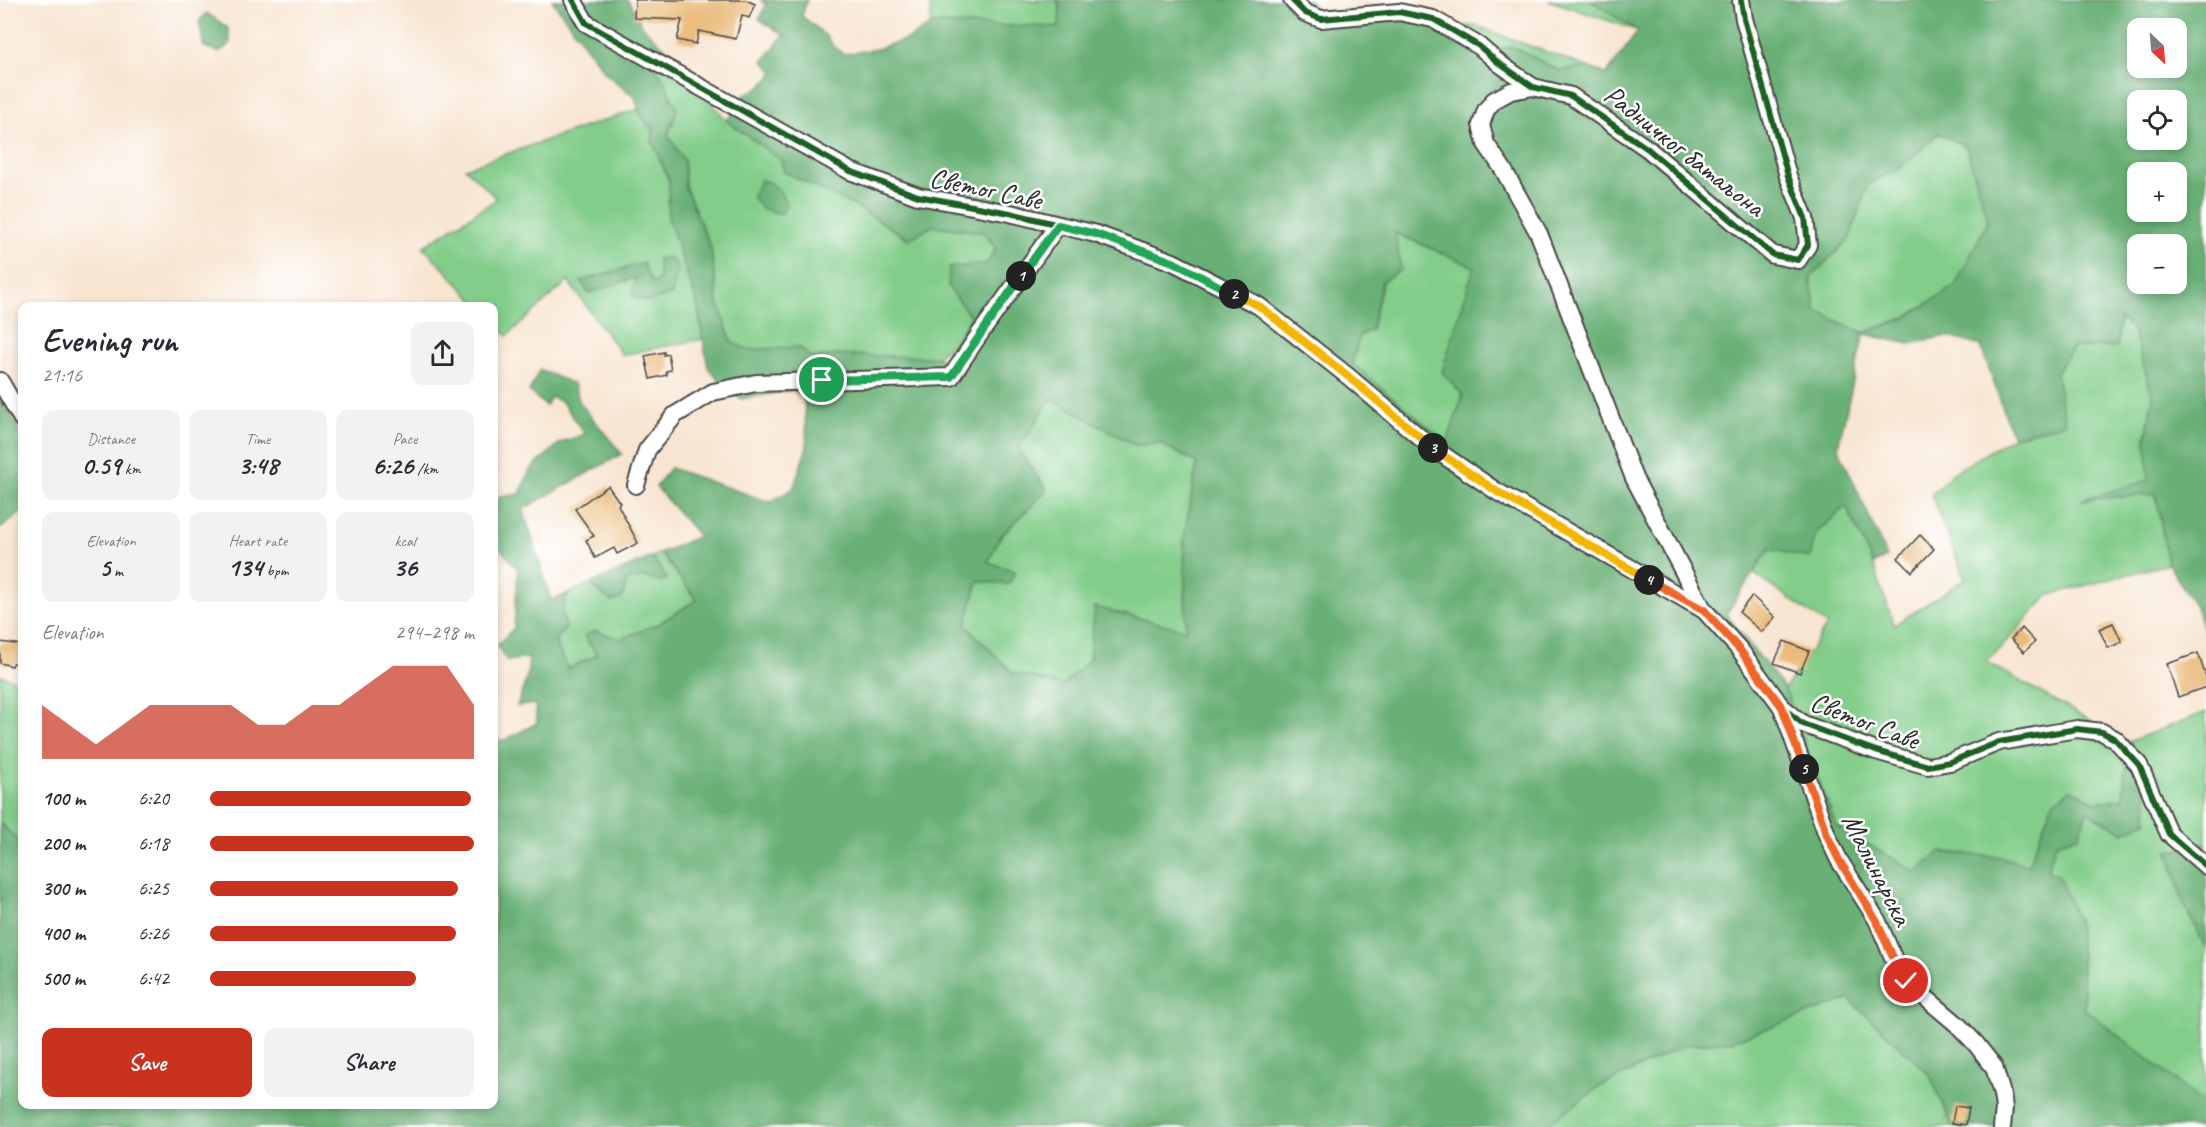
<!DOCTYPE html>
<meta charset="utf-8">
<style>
body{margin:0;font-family:Caveat,sans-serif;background:#f2f2f3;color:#2b2b33;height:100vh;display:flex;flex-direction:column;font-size:22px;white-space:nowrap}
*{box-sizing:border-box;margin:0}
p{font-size:20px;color:#7c7c81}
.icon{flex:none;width:33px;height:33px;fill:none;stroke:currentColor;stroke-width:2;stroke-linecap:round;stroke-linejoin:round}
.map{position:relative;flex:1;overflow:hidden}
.drawer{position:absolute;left:18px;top:302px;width:480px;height:807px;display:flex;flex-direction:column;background:#fff;border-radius:12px;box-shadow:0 3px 9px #0003}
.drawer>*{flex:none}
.needle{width:39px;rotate:154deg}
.fabs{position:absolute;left:2127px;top:18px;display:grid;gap:12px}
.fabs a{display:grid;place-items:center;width:60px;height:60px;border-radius:12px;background:#fff;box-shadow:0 3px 9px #0003;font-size:30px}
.pin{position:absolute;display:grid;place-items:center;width:51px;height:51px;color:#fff;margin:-26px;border:3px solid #fff;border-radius:50%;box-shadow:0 2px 6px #0007}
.km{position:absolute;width:30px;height:30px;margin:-15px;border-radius:50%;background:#222;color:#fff;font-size:16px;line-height:30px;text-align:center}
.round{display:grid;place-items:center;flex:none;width:63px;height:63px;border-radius:12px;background:#f2f2f3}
.headline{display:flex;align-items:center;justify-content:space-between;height:102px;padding:0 24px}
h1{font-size:33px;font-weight:700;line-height:45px}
.metrics{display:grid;grid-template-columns:repeat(3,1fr);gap:9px;height:102px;padding:6px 24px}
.metrics div{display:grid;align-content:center;border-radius:12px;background:#f2f2f3;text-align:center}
.metrics b{font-size:26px;font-weight:700}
.metrics small{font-size:16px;font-weight:400}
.metrics p{font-size:16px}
.chart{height:168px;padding:12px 24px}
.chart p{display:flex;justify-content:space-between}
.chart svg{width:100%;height:108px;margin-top:6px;fill:#c8321e;opacity:.7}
.button{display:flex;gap:12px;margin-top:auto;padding:12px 24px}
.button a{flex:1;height:69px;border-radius:12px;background:#c8321e;color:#fff;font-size:24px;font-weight:700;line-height:69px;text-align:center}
.button a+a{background:#f2f2f3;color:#2b2b33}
ul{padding:0 24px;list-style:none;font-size:20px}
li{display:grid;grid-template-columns:96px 72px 1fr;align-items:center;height:45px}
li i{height:15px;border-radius:8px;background:#c8321e}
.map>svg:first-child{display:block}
</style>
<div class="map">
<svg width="2206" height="1127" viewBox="0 0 2206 1127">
<rect width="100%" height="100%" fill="#fff"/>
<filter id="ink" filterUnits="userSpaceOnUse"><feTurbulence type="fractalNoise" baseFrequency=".0167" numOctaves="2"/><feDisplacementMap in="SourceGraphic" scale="12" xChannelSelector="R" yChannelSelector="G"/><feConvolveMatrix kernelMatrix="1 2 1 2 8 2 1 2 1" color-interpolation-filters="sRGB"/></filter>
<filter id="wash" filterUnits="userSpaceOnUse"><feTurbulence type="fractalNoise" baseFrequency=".008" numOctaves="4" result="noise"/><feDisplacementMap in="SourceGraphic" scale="24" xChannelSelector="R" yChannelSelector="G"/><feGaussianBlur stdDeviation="1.35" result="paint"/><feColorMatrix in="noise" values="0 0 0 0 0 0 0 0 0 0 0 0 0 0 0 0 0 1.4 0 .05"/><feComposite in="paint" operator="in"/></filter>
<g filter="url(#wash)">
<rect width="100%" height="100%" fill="#f8e5d1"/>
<g fill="#82cd8a" stroke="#567c5a" stroke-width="1.5">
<polygon points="930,0 1057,0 1060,7 1059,27 931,24"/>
<polygon points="1548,0 1590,0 1639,31"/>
<polygon points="1469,26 1477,26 1587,67 1560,71 1513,47 1496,49 1479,41"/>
<polygon points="667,50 727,121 781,160 908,239 932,226 984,232 996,250 987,263 948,286 971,317 954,343 935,357 835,355 811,358 799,347 749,350 732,343 718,303 711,249 685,186 684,161 668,135 656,69"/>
<polygon points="638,109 640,114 653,132 652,141 669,181 668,217 697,303 703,339 622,355 568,281 507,336 494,322 494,306 479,306 423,247 497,199 465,168"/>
<polygon points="1938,133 1966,146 1989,221 1955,286 1907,317 1864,333 1816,311 1810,277 1849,239 1868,184 1902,167"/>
<polygon points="1395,233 1475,267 1442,372 1463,395 1447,443 1352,363 1360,335 1371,330"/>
<polygon points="2119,317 2133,331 2153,397 2146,438 2149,480 2085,499 2156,494 2168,564 2049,595 1987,662 2128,742 2206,712 2206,847 2168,851 2184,905 2206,948 2206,1105 2085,1009 2078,921 2047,871 2056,843 2087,810 2124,833 2128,743 2123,799 2094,802 2071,789 2053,802 2028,866 2001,857 1916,872 1836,826 1785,689 1827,625 1753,573 1770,549 1816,533 1846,506 1873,564 1894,625 1965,579 1931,495 1953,473 2013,437 2064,423 2056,373 2073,347 2117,347"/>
<polygon points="1051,398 1135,445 1161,444 1197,463 1184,537 1186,630 1089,660 1063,685 1013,673 966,626 978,581 1008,584 1015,573 988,562 1000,537 1047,490 1018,449"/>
<polygon points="661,553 697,600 658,624 620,640 596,631 585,637 597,655 568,669 555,642 566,627 561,610 569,593 589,584 612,602 622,598 627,580 644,577 659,582 667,578 652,557"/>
<polygon points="0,675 22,683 22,844 0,823"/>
<polygon points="1849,998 1930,1075 1953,1127 1550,1127 1549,1123 1599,1087 1685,1045 1732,1041"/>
</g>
<g fill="#69b076" stroke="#4a6e50" stroke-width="1.5" fill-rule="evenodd">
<path d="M552,0H628L643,27L667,50L656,69L665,81L677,110L668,135L684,161L685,186L711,249L718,303L732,343L749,350L799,347L811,358L835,355L935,357L947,361L954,343L971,317L948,286L949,268L987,263L996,249L984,232L932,226L909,239L853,205L784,172L781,160L727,121L746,93L760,88L774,72L763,61L784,35L759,19L766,5L761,0H807L802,16L825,35L834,47L844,54L877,49L910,38L931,24L1059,27L1060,7L1057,0H1310L1316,11L1432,25L1469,26L1479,41L1496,49L1513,47L1560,71L1587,67L1607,74L1638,31L1590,0H2206V638L2197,609L2168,564L2156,494L2081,500L2149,480L2146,438L2153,397L2133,331L2120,318L2117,347H2073L2056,373L2065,423L2013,437L1981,346L1946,336L1910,344L1864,334L1838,447L1887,557L1873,564L1846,506L1816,533L1810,558L1769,549L1726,614L1785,689L1836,826L1916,872L1940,852L2001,857L2028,865L2053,802L2071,789L2094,802L2123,799L2128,742L2143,756L2148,821L2124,833L2087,811L2079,836L2056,843L2047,871L2058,875L2078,921L2085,1009L2206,1105V1127H1953L1930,1075L1849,999L1732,1041L1685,1045L1599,1087L1549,1123L1550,1127H0V823L22,844V1104H494V763L495,761L494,759V737L503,741L537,723L535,704L517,706L527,677L529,658L507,661L497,645L514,628L518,570L494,541V504L500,497L520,494L530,470L560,443L585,434L562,402L551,397L546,406L529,391L540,370L574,384L580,403L622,454L523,509L551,600L569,593L561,610L566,627L555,642L568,669L597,655L584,636L596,631L620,639L658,624L697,600L661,553L699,536L656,487L670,468L770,502L793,489L807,447L804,398L793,390L741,399L725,386L708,368L697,303L668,217L669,181L652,141L653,132L640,114L635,97L606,74ZM2138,28H2176V68H2138ZM2138,100H2176V140H2138ZM1938,133L1966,146L1988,221L1955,286L1907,317L1863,333L1816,311L1810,278L1849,239L1868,184L1902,167ZM2138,172H2176V212H2138ZM1395,233L1474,267L1442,372L1463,395L1447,443L1352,363L1360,335L1371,330L1382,281L1401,270ZM2138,244H2176V284H2138ZM1051,398L1135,445L1161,444L1197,463L1184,537L1186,630L1095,607L1089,660L1063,685L1013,673L966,626L978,581L1008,584L1016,572L988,562L1000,537L1047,490L1018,449Z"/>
<polygon points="207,13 228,28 230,44 219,52 204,47 199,21"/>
<path d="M761,180C777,184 780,191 787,205L781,214L761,208L752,196Z"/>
<polygon points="670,258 678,268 672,294 649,302 632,297 635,278 588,293 581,281 643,263 652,283 659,279 658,259"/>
<polygon points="0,396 22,434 22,512 0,529"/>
<polygon points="652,557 667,579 659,582 644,577 627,580 622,598 612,602 589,584"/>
<polygon points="2204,846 2206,847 2206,948 2184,905 2168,851"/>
</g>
<g id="blocks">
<g fill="#eabb7b">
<polygon points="635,0 746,0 755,4 749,18 742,15 736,39 699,31 696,44 677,40 682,20 634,18"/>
<polygon points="664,352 664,355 668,354 671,370 666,371 667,375 650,379 645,356"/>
<polygon points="608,486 620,503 618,505 638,543 617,554 614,548 595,558 586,540 594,536 575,509"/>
<polygon points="1920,535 1934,549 1912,572 1898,558"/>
<polygon points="1752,596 1775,617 1762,632 1739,612"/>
<polygon points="2113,623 2122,642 2108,648 2099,629"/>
<polygon points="2022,628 2035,642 2024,652 2011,639"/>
<polygon points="1784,641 1809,651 1800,673 1774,663"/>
<polygon points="0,642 22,645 22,665 13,663 12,666 0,663"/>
<polygon points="2198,653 2206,677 2206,687 2178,697 2167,664"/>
<polygon points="1955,1106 1969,1108 1966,1125 1952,1123"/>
</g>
</g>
</g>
<g filter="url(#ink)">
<use href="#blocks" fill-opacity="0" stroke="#4a4744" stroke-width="1.5"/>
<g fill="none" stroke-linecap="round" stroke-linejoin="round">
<defs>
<g id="street">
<polyline points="573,0 586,23 850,171 918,196 1010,213 1096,234 1173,262 1259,306 1349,377 1430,446 1496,491 1704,610 1740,650 1782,707 1803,724 1876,751 1928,766 1950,762 1999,742 2077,729 2102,732 2115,739 2139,765 2169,834 2206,866"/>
<polyline points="1292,0 1305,13 1321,19 1399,12 1433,19 1479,46 1500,64 1533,87 1571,96 1648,149 1773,255 1798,260 1808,245 1805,218 1788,176 1744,19 1741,0"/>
<polyline points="1533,87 1511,91 1494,100 1486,110 1481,125 1486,144 1503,169 1539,234 1634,478 1703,609"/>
<polyline points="0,381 22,419"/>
<polyline points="636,485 647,450 675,415 713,392 756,383 951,377 979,335 1058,225"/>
<polyline points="1782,707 1827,835 1839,860 1877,920 1896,964 1906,981 1958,1025 1976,1044 1994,1067 2002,1094 2004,1108 2002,1127"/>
</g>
</defs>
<use href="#street" stroke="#4a4744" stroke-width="20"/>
<use href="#street" stroke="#fff" stroke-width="16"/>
<defs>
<g id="cycleway">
<polyline points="573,0 586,23 850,171 918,196 1010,213 1096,234 1173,262 1259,306 1349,377 1430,446 1496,491 1704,610 1740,650 1782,707 1803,724 1876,751 1928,766 1950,762 1999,742 2077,729 2102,732 2115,739 2139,765 2169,834 2206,866"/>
<polyline points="1292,0 1305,13 1321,19 1399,12 1433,19 1479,46 1500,64 1533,87 1571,96 1648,149 1773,255 1798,260 1808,245 1805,218 1788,176 1744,19 1741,0"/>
</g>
</defs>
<use href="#cycleway" stroke="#fff" stroke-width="10"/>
<use href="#cycleway" stroke="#1b5e20" stroke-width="6"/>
</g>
</g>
<g fill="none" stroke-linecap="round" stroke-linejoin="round" filter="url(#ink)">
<defs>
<polyline id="split-1" points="822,380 951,377 1021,276"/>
<polyline id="split-2" points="1021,276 1058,225 1096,234 1173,262 1234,294"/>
<polyline id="split-3" points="1234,294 1259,306 1349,377 1433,448"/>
<polyline id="split-4" points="1433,448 1496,491 1649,580"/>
<polyline id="split-5" points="1649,580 1704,610 1740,650 1782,707 1804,769"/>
<polyline id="split-6" points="1804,769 1827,835 1839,860 1876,920 1896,964 1906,981"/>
</defs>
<use href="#split-1" stroke="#fff" stroke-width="12"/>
<use href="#split-2" stroke="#fff" stroke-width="12"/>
<use href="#split-3" stroke="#fff" stroke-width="12"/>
<use href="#split-4" stroke="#fff" stroke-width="12"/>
<use href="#split-5" stroke="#fff" stroke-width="12"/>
<use href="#split-6" stroke="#fff" stroke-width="12"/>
<use href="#split-1" stroke="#22a559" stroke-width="8"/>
<use href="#split-2" stroke="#22a559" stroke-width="8"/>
<use href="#split-3" stroke="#f5b400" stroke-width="8"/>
<use href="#split-4" stroke="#f5b400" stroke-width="8"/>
<use href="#split-5" stroke="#f0652b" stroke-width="8"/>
<use href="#split-6" stroke="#f0652b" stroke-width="8"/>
</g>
<g text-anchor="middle" stroke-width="5" stroke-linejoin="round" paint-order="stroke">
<g font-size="28" fill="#2b2b2b" stroke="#fff">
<text transform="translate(1685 150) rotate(38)" y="10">Радничког батаљона</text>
<text transform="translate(986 188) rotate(12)" y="10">Светог Саве</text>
<text transform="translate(1865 720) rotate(21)" y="10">Светог Саве</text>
<text transform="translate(1878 869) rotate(63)" y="10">Малинарска</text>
</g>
</g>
</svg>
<div class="fabs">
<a><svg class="needle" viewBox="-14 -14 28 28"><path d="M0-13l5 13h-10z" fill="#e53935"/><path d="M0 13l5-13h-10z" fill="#7c7c81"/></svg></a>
<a><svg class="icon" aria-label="locate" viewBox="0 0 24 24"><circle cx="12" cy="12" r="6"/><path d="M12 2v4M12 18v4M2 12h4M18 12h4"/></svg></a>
<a>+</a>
<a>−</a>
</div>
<div class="pin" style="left:822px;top:380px;background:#1e9e55"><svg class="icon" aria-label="arrive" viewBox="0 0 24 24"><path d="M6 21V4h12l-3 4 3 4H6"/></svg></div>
<div class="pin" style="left:1906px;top:981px;background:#d93025"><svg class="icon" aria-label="check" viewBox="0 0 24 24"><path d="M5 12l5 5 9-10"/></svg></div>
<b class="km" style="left:1021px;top:276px">1</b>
<b class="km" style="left:1234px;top:294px">2</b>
<b class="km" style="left:1433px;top:448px">3</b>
<b class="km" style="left:1649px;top:580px">4</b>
<b class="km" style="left:1804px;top:769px">5</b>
<section class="drawer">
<div class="headline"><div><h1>Evening run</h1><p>21:16</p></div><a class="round"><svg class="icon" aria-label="share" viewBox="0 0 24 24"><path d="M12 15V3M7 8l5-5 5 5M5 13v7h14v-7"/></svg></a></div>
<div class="metrics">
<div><p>Distance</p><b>0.59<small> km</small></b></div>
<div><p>Time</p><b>3:48</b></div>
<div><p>Pace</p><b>6:26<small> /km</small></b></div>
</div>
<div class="metrics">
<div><p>Elevation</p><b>5<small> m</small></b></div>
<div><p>Heart rate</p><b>134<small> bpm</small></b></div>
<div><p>kcal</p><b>36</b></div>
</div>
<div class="chart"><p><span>Elevation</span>294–298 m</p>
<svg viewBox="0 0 160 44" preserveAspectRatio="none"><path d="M0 44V22L10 30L20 38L30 30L40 22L50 22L60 22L70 22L80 30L90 30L100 22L110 22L120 14L130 6L140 6L150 6L160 22V44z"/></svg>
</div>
<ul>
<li><b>100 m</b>6:20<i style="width:99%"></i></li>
<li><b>200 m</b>6:18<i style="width:100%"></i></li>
<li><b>300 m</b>6:25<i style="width:94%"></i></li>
<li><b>400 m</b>6:26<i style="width:93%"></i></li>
<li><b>500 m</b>6:42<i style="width:78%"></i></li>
</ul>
<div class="button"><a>Save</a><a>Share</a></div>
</section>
</div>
